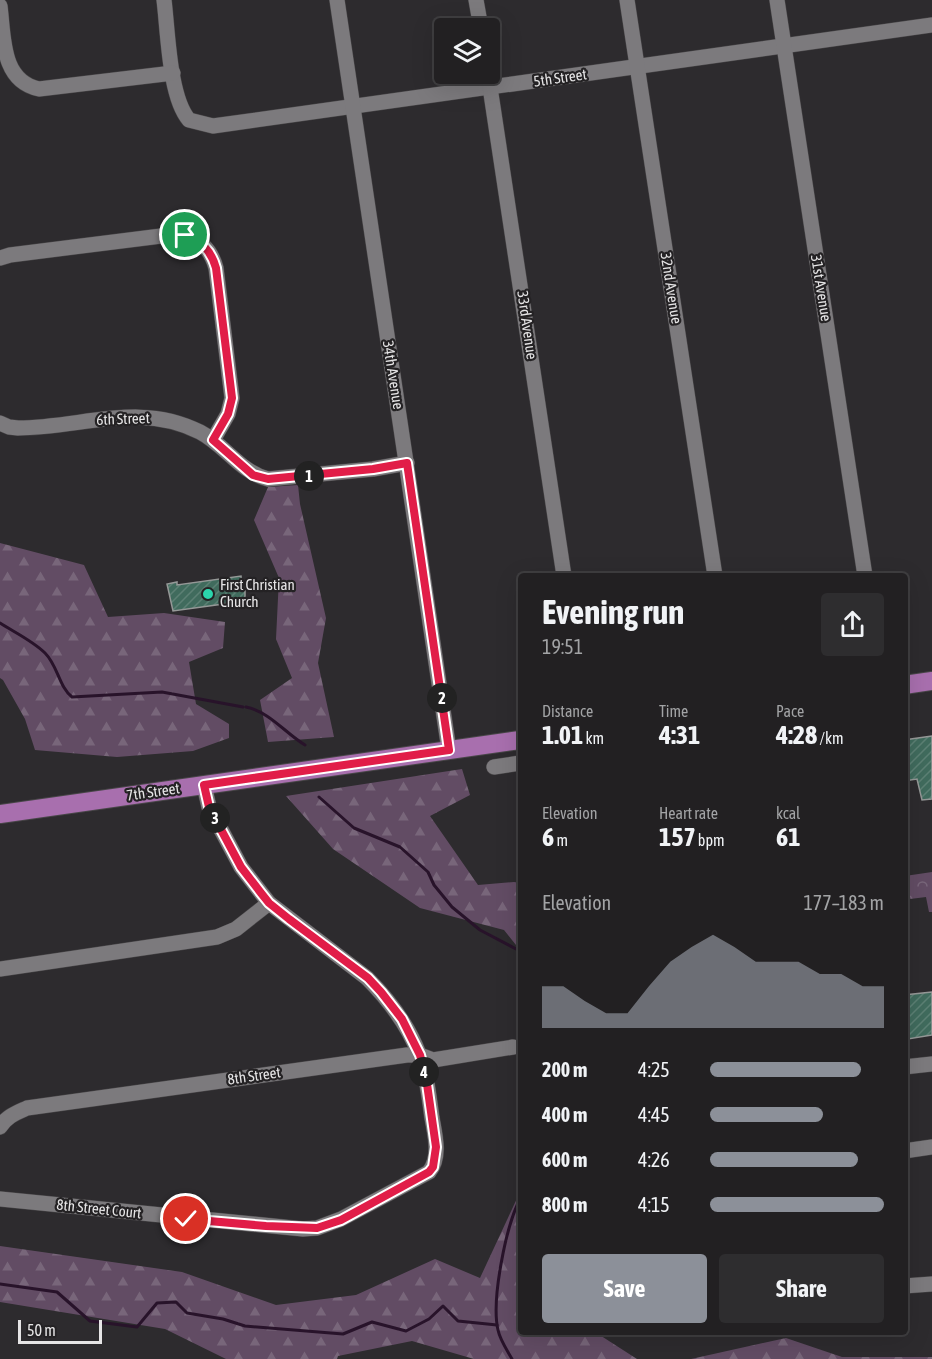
<!DOCTYPE html>
<meta charset="utf-8">
<style>
body{margin:0;font-family:"Asap Condensed",sans-serif;background:#2e2d2f;color:#f1f3f6;height:100vh;display:flex;flex-direction:column;font-size:22px;white-space:nowrap}
*{box-sizing:border-box;margin:0}
p{font-size:20px;color:#a2a3a5}
.icon{flex:none;width:33px;height:33px;fill:none;stroke:currentColor;stroke-width:2;stroke-linecap:round;stroke-linejoin:round}
.map{position:relative;flex:1;overflow:hidden}
.sheet{position:absolute;left:518px;top:573px;width:390px;height:762px;display:flex;flex-direction:column;background:#222022;border-radius:6px;box-shadow:0 6px 24px #0002,0 0 0 2px #3f3e40}
.sheet>*{flex:none}
.tools{position:absolute;left:434px;top:18px;display:grid;gap:12px}
.tools a{display:grid;place-items:center;width:66px;height:66px;border-radius:6px;background:#222022;box-shadow:0 6px 24px #0002,0 0 0 2px #3f3e40;font-size:30px}
.scale{position:absolute;left:18px;bottom:15px;width:84px;box-sizing:border-box;padding-left:6px;border:3px solid #e6e5e6;border-top:0;font-size:16px;line-height:21px;white-space:nowrap;color:#e6e5e6;-webkit-text-stroke:4px #242224;paint-order:stroke}
.pin{position:absolute;display:grid;place-items:center;width:51px;height:51px;color:#fff;margin:-26px;border:3px solid #fff;border-radius:50%;box-shadow:0 2px 6px #0007}
.km{position:absolute;width:30px;height:30px;margin:-15px;border-radius:50%;background:#222;color:#fff;font-size:16px;line-height:30px;text-align:center}
.round{display:grid;place-items:center;flex:none;width:63px;height:63px;border-radius:6px;background:#2e2d2f}
.head{display:flex;align-items:center;justify-content:space-between;height:102px;padding:0 24px}
h1{font-size:33px;font-weight:700;line-height:45px}
.stats{display:grid;grid-template-columns:repeat(3,1fr);gap:9px;height:102px;padding:6px 24px}
.stats div{display:grid;align-content:center}
.stats b{font-size:26px;font-weight:700}
.stats small{font-size:16px;font-weight:400}
.stats p{font-size:16px}
.chart{height:168px;padding:12px 24px}
.chart p{display:flex;justify-content:space-between}
.chart svg{width:100%;height:108px;margin-top:6px;fill:#8c9099;opacity:.7}
.button{display:flex;gap:12px;margin-top:auto;padding:12px 24px}
.button a{flex:1;height:69px;border-radius:6px;background:#8c9099;color:#fff;font-size:24px;font-weight:700;line-height:69px;text-align:center}
.button a+a{background:#2e2d2f;color:#f1f3f6}
ul{padding:0 24px;list-style:none;font-size:20px}
li{display:grid;grid-template-columns:96px 72px 1fr;align-items:center;height:45px}
li i{height:15px;border-radius:8px;background:#8c9099}
.map>svg:first-child{display:block}
</style>
<div class="map">
<svg width="932" height="1359" viewBox="0 0 932 1359">
<defs>
<pattern id="forest-firs" width="22" height="20" patternUnits="userSpaceOnUse" patternTransform="scale(1.5)"><rect width="22" height="20" fill="#624c64"/><path d="M5 1l3.5 6h-7zM16 11l3.5 6h-7z" fill="#78667a"/></pattern>
<pattern id="park-crowns" width="20" height="18" patternUnits="userSpaceOnUse" patternTransform="scale(1.5)"><rect width="20" height="18" fill="#624c64"/><path d="M2 6a3 3 0 1 1 6 0M12 15a3 3 0 1 1 6 0" fill="none" stroke="#78667a"/></pattern>
<pattern id="building-hatch" width="6" height="6" patternUnits="userSpaceOnUse" patternTransform="scale(1.5)"><rect width="6" height="6" fill="#406b5d"/><path d="M-1 1l2-2M0 6l6-6M5 7l2-2" fill="none" stroke="#5c8074"/></pattern>
</defs>
<rect width="100%" height="100%" fill="#2d2b2e"/>
<g fill="url(#forest-firs)">
<polygon points="298,485 300,504 326,618 318,663 334,737 268,742 260,700 292,678 276,639 279,578 254,520 268,487"/>
<polygon points="0,543 84,565 108,617 164,613 225,622 223,648 189,662 196,704 229,724 229,738 193,751 117,757 35,750 25,719 3,680 0,678"/>
<polygon points="462,769 470,795 430,816 478,885 514,882 520,883 520,950 504,930 420,908 333,849 286,796"/>
<polygon points="520,1192 520,1332 595,1332 637,1359 474,1359 412,1341 338,1356 337,1359 226,1359 165,1329 0,1302 0,1246 182,1272 276,1305 356,1295 435,1259 480,1278"/>
<polygon points="786,1338 842,1357 932,1357 932,1359 691,1359"/>
</g>
<polygon fill="url(#park-crowns)" points="932,872 932,912 929,912 926,897 910,899 910,906 905,907 905,876"/>
<g fill="none" stroke-linecap="round" stroke-linejoin="round">
<g stroke="#28132a" stroke-width="3">
<path d="M0,623C14,632 33,641 45,653C58,666 59,687 72,697L162,692L243,707"/>
<path d="M246,707C270,712 285,733 305,745"/>
<polyline points="319,797 354,828 400,847 428,872 434,885 452,907 480,930 520,951"/>
<polyline points="0,1284 57,1292 90,1321 137,1327 157,1303 176,1302 187,1313 223,1319 245,1326 343,1334 372,1322 406,1331 429,1319 443,1306 458,1321 497,1325"/>
<path d="M512,1359C507,1350 500,1340 498,1330C491,1300 506,1226 520,1199"/>
</g>
</g>
<g fill="url(#building-hatch)" stroke="#959897" stroke-width="1.5">
<polygon points="241,576 242,585 245,584 245,601 173,611 167,584 177,582 177,585"/>
<polygon points="932,736 932,799 922,800 917,779 904,781 904,740"/>
<polygon points="932,992 932,1035 908,1039 904,1017 904,995"/>
</g>
<g fill="none" stroke-linecap="round" stroke-linejoin="round">
<defs>
<g id="minor">
<path d="M164,0C168,31 169,97 189,120L213,126L932,25"/>
<polyline points="337,0 449,750"/>
<polyline points="476,0 481,28"/>
<polyline points="627,0 715,576"/>
<polyline points="777,0 865,576"/>
<path d="M0,6C4,37 1,81 39,89L173,73"/>
<polyline points="488,74 564,576"/>
<path d="M0,258L10,255L177,234C198,236 211,249 216,268L232,398L228,414L213,440"/>
<path d="M0,423L9,427L18,428C82,428 139,401 200,432C225,445 240,472 268,479L373,469L407,463"/>
<polyline points="494,767 520,763"/>
<polyline points="0,969 217,937 236,929 269,903"/>
<polyline points="904,1067 932,1064"/>
<path d="M0,1127C7,1116 16,1113 27,1108L407,1055H420L433,1060L513,1047"/>
<polyline points="904,1151 932,1147"/>
<path d="M0,1199L303,1229L317,1228L341,1219L429,1172C441,1157 435,1135 432,1118C429,1097 427,1074 419,1054C408,1025 389,1000 367,978L269,903L241,867L209,807L204,785"/>
<polyline points="904,1286 932,1284"/>
</g>
<g id="major">
<polyline points="904,685 932,681"/>
<polyline points="0,814 520,740"/>
</g>
</defs>
<use href="#minor" stroke="#484648" stroke-width="16"/>
<use href="#major" stroke="#484648" stroke-width="20"/>
<use href="#minor" stroke="#7c7a7d" stroke-width="15"/>
<use href="#major" stroke="#a86fae" stroke-width="18"/>
</g>
<g fill="none" stroke-linecap="round" stroke-linejoin="round">
<defs>
<path id="route" d="M185,235C201,241 211,250 216,268L232,398L228,414L213,440L253,475L268,479L373,469L407,463L449,750L204,785L209,807L241,867L261,893L269,903L289,919L368,978L381,992L402,1019L420,1055L426,1077L436,1147L433,1167L429,1172L341,1220L317,1228L266,1226L186,1219"/>
</defs>
<use href="#route" stroke="#fff" stroke-width="12"/>
<use href="#route" stroke="#e11d48" stroke-width="8"/>
</g>
<circle fill="#2bd5ac" stroke="#242224" stroke-width="2" cx="208" cy="594" r="6"/>
<g text-anchor="middle" stroke-width="4.5" stroke-linejoin="round" paint-order="stroke">
<g font-size="15" fill="#e6e5e6" stroke="#242224">
<text transform="translate(560 78) rotate(-8)" y="5">5th Street</text>
<text transform="translate(671 288) rotate(81)" y="5">32nd Avenue</text>
<text transform="translate(821 288) rotate(81)" y="5">31st Avenue</text>
<text transform="translate(527 325) rotate(82)" y="5">33rd Avenue</text>
<text transform="translate(393 375) rotate(81)" y="5">34th Avenue</text>
<text transform="translate(123 419) rotate(-2)" y="5">6th Street</text>
<text transform="translate(153 792) rotate(-8)" y="5">7th Street</text>
<text transform="translate(254 1076) rotate(-8)" y="5">8th Street</text>
<text transform="translate(99 1209) rotate(6)" y="5">8th Street Court</text>
</g>
<g font-size="15" fill="#e6e5e6" stroke="#242224" text-anchor="start">
<text x="220" y="590">First Christian<tspan x="220" dy="17">Church</tspan></text>
</g>
</g>
</svg>
<div class="tools">
<a><svg class="icon" aria-label="layers" viewBox="0 0 24 24"><path d="M12 4l9 5-9 5-9-5zM3 14l9 5 9-5"/></svg></a>
</div>
<div class="scale">50 m</div>
<div class="pin" style="left:185px;top:235px;background:#1e9e55"><svg class="icon" aria-label="arrive" viewBox="0 0 24 24"><path d="M6 21V4h12l-3 4 3 4H6"/></svg></div>
<div class="pin" style="left:186px;top:1219px;background:#d93025"><svg class="icon" aria-label="check" viewBox="0 0 24 24"><path d="M5 12l5 5 9-10"/></svg></div>
<b class="km" style="left:309px;top:476px">1</b>
<b class="km" style="left:442px;top:698px">2</b>
<b class="km" style="left:215px;top:818px">3</b>
<b class="km" style="left:424px;top:1072px">4</b>
<section class="sheet">
<div class="head"><div><h1>Evening run</h1><p>19:51</p></div><a class="round"><svg class="icon" aria-label="share" viewBox="0 0 24 24"><path d="M12 15V3M7 8l5-5 5 5M5 13v7h14v-7"/></svg></a></div>
<div class="stats">
<div><p>Distance</p><b>1.01<small> km</small></b></div>
<div><p>Time</p><b>4:31</b></div>
<div><p>Pace</p><b>4:28<small> /km</small></b></div>
</div>
<div class="stats">
<div><p>Elevation</p><b>6<small> m</small></b></div>
<div><p>Heart rate</p><b>157<small> bpm</small></b></div>
<div><p>kcal</p><b>61</b></div>
</div>
<div class="chart"><p><span>Elevation</span>177–183 m</p>
<svg viewBox="0 0 160 44" preserveAspectRatio="none"><path d="M0 44V27L10 27L20 33L30 38L40 38L50 27L60 17L70 11L80 6L90 11L100 17L110 17L120 17L130 22L140 22L150 27L160 27V44z"/></svg>
</div>
<ul>
<li><b>200 m</b>4:25<i style="width:87%"></i></li>
<li><b>400 m</b>4:45<i style="width:65%"></i></li>
<li><b>600 m</b>4:26<i style="width:85%"></i></li>
<li><b>800 m</b>4:15<i style="width:100%"></i></li>
</ul>
<div class="button"><a>Save</a><a>Share</a></div>
</section>
</div>
